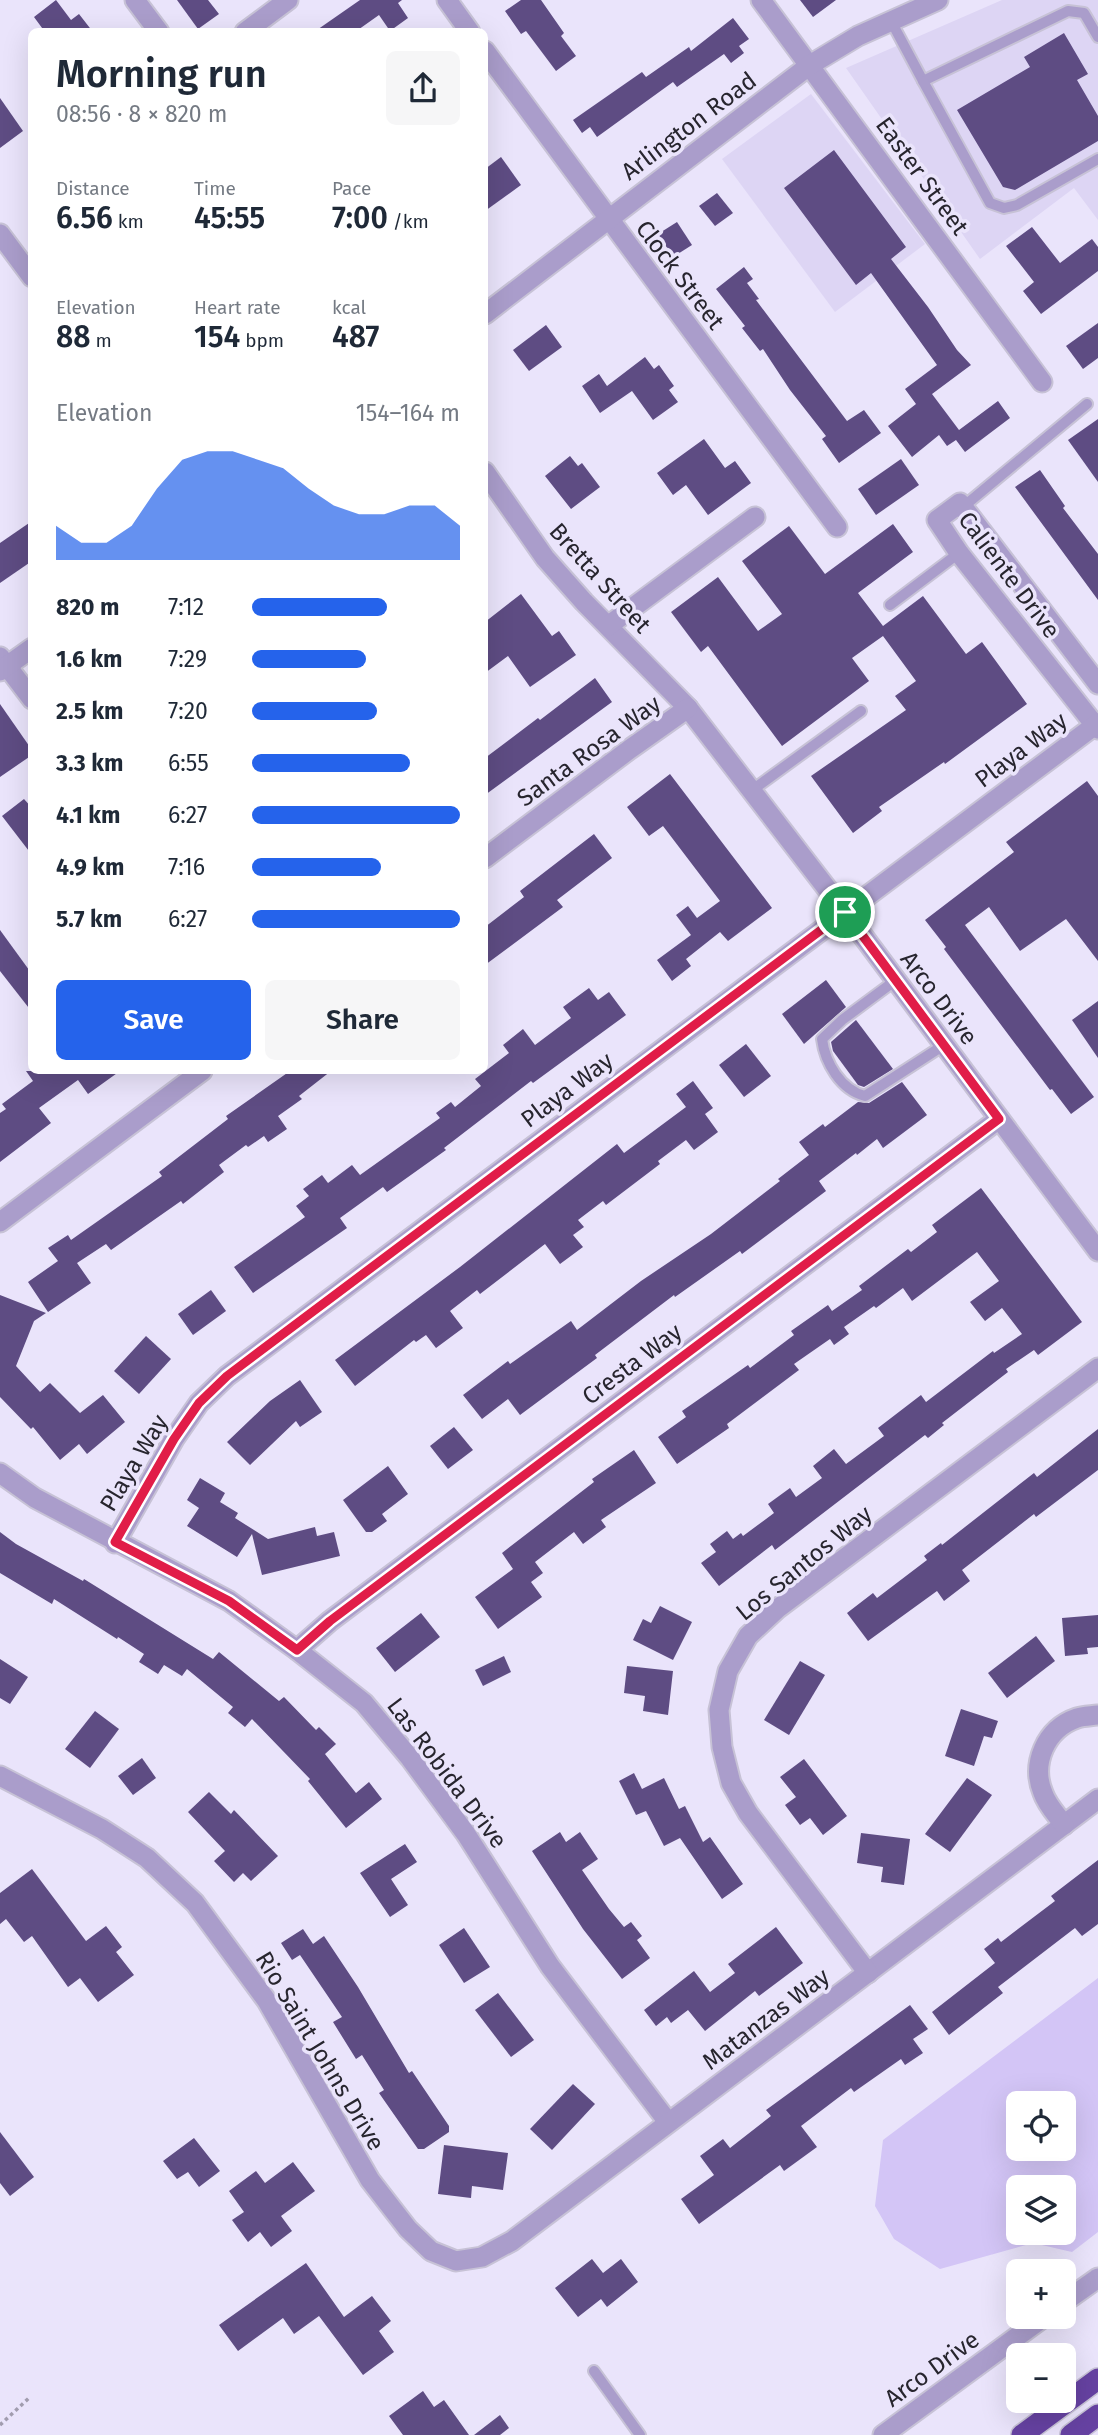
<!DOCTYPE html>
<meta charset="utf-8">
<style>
body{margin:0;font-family:"Fira Sans",sans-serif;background:#f6f6f7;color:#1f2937;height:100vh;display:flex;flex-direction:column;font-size:26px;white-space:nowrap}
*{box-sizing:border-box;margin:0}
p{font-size:23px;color:#747a83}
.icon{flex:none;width:38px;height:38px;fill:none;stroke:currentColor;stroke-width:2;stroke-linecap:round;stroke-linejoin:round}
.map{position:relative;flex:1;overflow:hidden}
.drawer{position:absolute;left:28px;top:28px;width:460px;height:1046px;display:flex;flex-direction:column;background:#fff;border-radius:10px;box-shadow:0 7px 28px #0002}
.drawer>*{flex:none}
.tools{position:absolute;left:1006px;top:2091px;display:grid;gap:14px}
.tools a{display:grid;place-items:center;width:70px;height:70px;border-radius:10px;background:#fff;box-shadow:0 7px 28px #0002;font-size:35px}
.pin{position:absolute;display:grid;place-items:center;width:60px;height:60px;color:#fff;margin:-30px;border:4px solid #fff;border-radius:50%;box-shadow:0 2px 7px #0007}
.round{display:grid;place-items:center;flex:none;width:74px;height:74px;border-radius:10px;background:#f6f6f7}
.headline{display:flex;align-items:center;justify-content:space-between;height:119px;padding:0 28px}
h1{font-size:38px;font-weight:600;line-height:52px}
.metrics{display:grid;grid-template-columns:repeat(3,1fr);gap:10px;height:119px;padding:7px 28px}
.metrics div{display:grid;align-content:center}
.metrics b{font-size:30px;font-weight:600}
.metrics small{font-size:19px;font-weight:400}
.metrics p{font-size:19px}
.chart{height:196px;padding:14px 28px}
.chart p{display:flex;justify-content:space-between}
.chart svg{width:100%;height:126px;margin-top:7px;fill:#2563eb;opacity:.7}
.primary-button{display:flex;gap:14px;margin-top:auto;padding:14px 28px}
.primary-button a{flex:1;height:80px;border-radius:10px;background:#2563eb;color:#fff;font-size:28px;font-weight:600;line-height:80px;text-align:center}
.primary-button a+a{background:#f6f6f7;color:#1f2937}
ul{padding:0 28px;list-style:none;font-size:23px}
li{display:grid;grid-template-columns:112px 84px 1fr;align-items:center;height:52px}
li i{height:18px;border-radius:9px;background:#2563eb}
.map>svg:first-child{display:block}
</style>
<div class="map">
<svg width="1098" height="2435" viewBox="0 0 1098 2435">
<rect width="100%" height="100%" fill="#eae4fb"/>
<g fill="#ddd5f4">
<polygon points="1002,0 1098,0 1098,220 1074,188 980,259 846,68"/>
<polygon points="811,94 925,244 835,312 722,159"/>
</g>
<path fill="#d3c5f6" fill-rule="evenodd" d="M1098,1978V2232L1072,2252L1033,2243L940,2269L894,2239L875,2206L883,2140ZM1018,2104H1064V2149H1018ZM1018,2188H1064V2233H1018Z"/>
<g fill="#5e4c83">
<polygon points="56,0 71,20 79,14 93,32 45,32 34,17"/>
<polygon points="177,0 208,0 219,14 198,29"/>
<polygon points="360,0 402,0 398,3 408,18 390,31 379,15 355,32 314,32"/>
<polygon points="521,0 541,0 564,33 561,36 576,56 556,71 526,31 521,34 505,11"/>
<polygon points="800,0 836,0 813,17"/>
<polygon points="733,18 749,39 739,46 744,53 731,63 724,54 677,87 673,82 597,137 590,127 582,133 573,120 642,72 646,77 689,47 691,51"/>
<polygon points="1064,33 1088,74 1077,80 1098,116 1098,141 1015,190 1003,187 957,110 1030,67 1024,57"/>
<polygon points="0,98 23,131 0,148"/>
<polygon points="834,150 906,247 891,259 928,307 957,350 971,365 932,394 959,430 998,401 1010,418 965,452 956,440 947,446 939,435 912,457 888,426 916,404 905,389 937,365 871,273 856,285 784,188"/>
<polygon points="501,157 521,185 485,211 485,169"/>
<polygon points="717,193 733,213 715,226 699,206"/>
<polygon points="677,222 692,245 673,257 658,234"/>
<polygon points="1032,227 1060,263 1092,239 1098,247 1098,271 1041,314 1023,291 1034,282 1006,246"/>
<polygon points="744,267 753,279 747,283 759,299 756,300 847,421 864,410 881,433 839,463 822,439 826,436 790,390 763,349 760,351 742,328 745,326 716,289"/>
<polygon points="1098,323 1098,358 1083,369 1066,346"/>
<polygon points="546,325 562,347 529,371 513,350"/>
<polygon points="645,357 654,369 659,365 674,386 669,390 678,402 653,420 632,391 600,413 582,386 599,374 607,386"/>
<polygon points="1098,419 1098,482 1068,440"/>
<polygon points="704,439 725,468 735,461 751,483 708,515 686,485 673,495 657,473"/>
<polygon points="570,456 578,466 582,463 600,487 571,509 545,476"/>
<polygon points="901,459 919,485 876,515 858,489"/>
<polygon points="1040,470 1065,506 1063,508 1098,554 1098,600 1015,487"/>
<polygon points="32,521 32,561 0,583 0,543"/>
<polygon points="893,524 913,552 858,593 883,626 923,596 966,654 982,642 1027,704 945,764 944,762 879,807 882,811 853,833 811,776 906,710 895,696 916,681 883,636 852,658 869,681 782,746 708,646 701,652 671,612 718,577 758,631 782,614 742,561 789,526 825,574"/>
<polygon points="521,594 552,636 559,631 576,655 530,687 508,656 485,673 485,622"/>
<polygon points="595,678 612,702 485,795 485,758 538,718 540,720"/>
<polygon points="0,704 32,750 32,755 0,777"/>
<polygon points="670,774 772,908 728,941 720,932 686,959 691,966 672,981 657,960 691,935 676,915 688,906 697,918 720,901 663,826 649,836 627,807"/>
<polygon points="1087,781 1098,796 1098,961 1066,919 1020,951 989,907 965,925 1094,1097 1071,1114 1052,1089 1050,1090 944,949 946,947 925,920 1014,852 1006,842"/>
<polygon points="24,799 32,808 32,855 2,816"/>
<polygon points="594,834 612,858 557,900 563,907 485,965 485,927 524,897 520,891"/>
<polygon points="0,930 32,974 32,1012 0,971"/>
<polygon points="826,980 846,1007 804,1044 782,1014"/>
<polygon points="589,988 598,1000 609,992 626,1015 533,1083 531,1081 444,1148 446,1150 387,1192 383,1187 340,1218 347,1228 253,1293 234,1267 305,1217 296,1206 309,1196 303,1189 322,1175 328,1183 352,1165 360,1175 440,1118 436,1113 451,1102 455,1107 481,1086 475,1079 509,1053 503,1045 523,1029 535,1045 571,1018 563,1007"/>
<polygon points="1098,1001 1098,1058 1072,1020"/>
<polygon points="856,1020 893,1069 864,1087 858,1085 833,1051 831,1042"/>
<polygon points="746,1044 771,1076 744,1097 719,1065"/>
<polygon points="26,1071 120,1071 88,1094 78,1080 39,1108 51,1123 0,1162 0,1113 6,1109 2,1104 33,1081"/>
<polygon points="290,1071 331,1071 299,1096 302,1099 278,1116 287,1129 268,1142 264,1136 248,1147 246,1145 219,1165 224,1172 183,1204 181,1201 111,1250 106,1244 77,1263 91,1283 48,1312 28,1282 58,1261 48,1248 68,1235 71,1240 162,1176 159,1172 228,1119 226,1116"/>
<polygon points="693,1081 713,1108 705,1114 718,1132 694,1150 686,1140 658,1161 660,1164 606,1205 603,1201 578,1220 584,1227 573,1235 583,1247 560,1264 545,1244 480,1294 477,1290 450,1311 463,1328 436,1348 426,1335 416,1342 414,1340 355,1386 335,1360 460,1267 617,1144 624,1153 686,1107 676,1094"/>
<polygon points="902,1082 927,1115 883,1148 877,1139 857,1155 856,1153 819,1181 826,1191 742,1254 740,1251 675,1297 674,1295 595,1355 597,1358 520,1415 508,1399 482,1419 463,1395 508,1361 510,1364 571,1321 577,1330 641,1281 711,1234 780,1181 778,1179 809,1155 799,1142 823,1124 825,1127 858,1102 869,1103"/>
<polygon points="981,1188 1082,1322 1038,1355 1034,1350 1006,1369 1008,1372 942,1423 944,1425 928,1438 925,1435 775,1550 772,1545 719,1586 701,1563 716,1552 710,1544 727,1531 733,1539 741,1533 743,1536 774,1513 768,1504 790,1488 796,1497 822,1478 813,1466 834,1449 846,1464 884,1436 878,1428 921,1395 926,1402 993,1351 994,1353 1022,1334 1002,1308 985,1321 970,1302 999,1281 977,1252 912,1301 903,1288 876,1308 874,1306 844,1327 849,1334 834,1345 830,1339 794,1364 799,1370 727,1424 729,1428 677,1464 658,1437 686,1417 682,1411 748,1365 750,1368 794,1335 791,1331 828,1305 832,1311 862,1290 859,1286 908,1249 911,1252 937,1232 932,1225"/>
<polygon points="211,1290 226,1311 193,1335 178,1314"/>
<polygon points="0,1295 46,1313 34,1321 16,1366 40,1392 50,1383 80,1413 103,1395 125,1422 87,1454 79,1444 60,1460 33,1427 31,1429 0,1397"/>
<polygon points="146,1336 171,1359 139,1394 114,1371"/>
<polygon points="300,1380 322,1412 300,1427 296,1421 250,1465 227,1442 270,1401"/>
<polygon points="454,1427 473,1450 448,1469 430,1446"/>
<polygon points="1098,1429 1098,1470 1036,1517 1034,1514 962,1570 970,1581 944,1601 937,1591 868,1641 847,1613 873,1593 877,1598 927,1560 924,1556 941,1543 942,1545 1034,1473 1037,1477"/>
<polygon points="634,1450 656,1483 601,1520 606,1527 583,1544 574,1532 535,1562 543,1573 531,1582 542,1597 498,1629 475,1597 513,1569 502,1553 594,1482 592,1479"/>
<polygon points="388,1466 408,1494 382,1514 387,1521 372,1532 366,1532 343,1500"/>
<polygon points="200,1478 225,1493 220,1502 238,1513 235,1518 268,1539 315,1527 317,1536 334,1532 340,1556 262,1575 252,1534 237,1557 187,1526 199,1508 187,1500"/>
<polygon points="0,1532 16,1544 83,1581 84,1579 213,1659 219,1652 279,1701 284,1697 316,1730 319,1727 336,1744 325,1754 356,1793 369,1782 382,1799 346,1828 308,1781 310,1779 252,1719 245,1727 228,1713 233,1707 187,1669 182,1676 164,1665 158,1674 139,1662 144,1654 118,1637 117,1639 54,1599 52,1604 0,1573"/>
<polygon points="660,1606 692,1622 673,1660 633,1640 643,1619 651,1623"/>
<polygon points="421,1613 440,1637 395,1672 376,1648"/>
<polygon points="1098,1615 1098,1647 1087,1648 1088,1654 1065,1656 1062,1618"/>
<polygon points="1036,1636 1055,1661 1007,1698 988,1673"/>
<polygon points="504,1656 511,1672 483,1686 475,1670"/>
<polygon points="0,1659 28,1677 10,1704 0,1698"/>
<polygon points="800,1661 825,1675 789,1735 764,1720"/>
<polygon points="627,1666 673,1671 668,1715 643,1711 645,1696 624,1693"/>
<polygon points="961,1709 998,1721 992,1738 984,1736 974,1766 945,1756"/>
<polygon points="95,1711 119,1729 90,1768 65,1749"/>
<polygon points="142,1758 156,1778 133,1795 118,1776"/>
<polygon points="804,1759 847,1816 823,1835 810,1818 800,1825 785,1805 796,1797 780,1777"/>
<polygon points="634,1773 642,1789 664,1778 679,1809 685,1806 703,1842 710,1837 743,1884 722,1899 680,1838 664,1846 646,1811 636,1815 619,1781"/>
<polygon points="967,1778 992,1795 950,1852 925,1834"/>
<polygon points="209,1792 231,1814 234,1810 278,1856 251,1881 243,1873 234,1882 214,1861 225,1851 188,1812"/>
<polygon points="560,1832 566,1842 580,1832 598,1859 582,1870 609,1909 624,1927 631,1922 642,1936 637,1940 650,1958 622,1979 583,1929 532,1851"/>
<polygon points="861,1833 910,1839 904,1885 881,1882 883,1867 857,1863"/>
<polygon points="405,1844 417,1862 391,1879 408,1905 390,1917 360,1873"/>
<polygon points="1098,1860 1098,1924 1082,1936 1075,1928 998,1987 1003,1993 949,2035 932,2012 995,1963 984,1949 998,1938 1001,1942 1055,1901 1051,1896"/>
<polygon points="32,1869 86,1941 106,1926 122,1947 116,1952 134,1975 98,2002 80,1978 68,1987 32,1936 24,1942 6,1919 0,1924 0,1893"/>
<polygon points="776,1927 803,1963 759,1996 755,1991 705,2031 688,2010 671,2023 667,2017 656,2026 644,2010 694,1971 710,1992 735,1973 728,1964"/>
<polygon points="464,1928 490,1967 464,1983 439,1945"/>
<polygon points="303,1929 313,1944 324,1936 358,1987 409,2073 412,2071 449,2126 449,2132 424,2149 418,2149 379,2093 384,2090 362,2055 356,2059 333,2022 342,2017 300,1955 292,1960 281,1943"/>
<polygon points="498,1993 534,2040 511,2057 475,2010"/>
<polygon points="910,2005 928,2029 913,2039 923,2053 905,2065 901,2059 854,2092 851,2088 801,2126 817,2147 784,2171 780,2165 699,2224 681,2199 714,2175 700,2156 723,2139 730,2148 771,2116 766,2110"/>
<polygon points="573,2084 595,2104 552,2150 530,2129"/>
<polygon points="0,2132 34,2177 10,2196 0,2183"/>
<polygon points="194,2138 220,2171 199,2187 188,2172 177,2179 163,2161"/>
<polygon points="444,2145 508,2153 503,2190 472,2186 471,2198 438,2194"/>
<polygon points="293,2162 315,2191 281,2216 292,2231 271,2247 260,2232 248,2242 232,2220 244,2212 229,2191 256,2171 265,2183"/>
<polygon points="592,2259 603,2273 621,2259 638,2282 607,2307 601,2299 578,2317 555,2288"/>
<polygon points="306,2263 344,2317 372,2296 391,2321 379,2331 394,2352 363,2375 319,2316 294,2334 283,2318 238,2351 219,2325"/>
<polygon points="423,2391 434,2407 444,2400 469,2435 403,2435 389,2416"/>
<polygon points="500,2415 509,2428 500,2435 474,2435"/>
</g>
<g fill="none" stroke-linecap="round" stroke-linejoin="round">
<defs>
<g id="service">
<polyline points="891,21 923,81 1068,11 1084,13 1098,37"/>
<polyline points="923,81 990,203 1004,208 1017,205 1098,159"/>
<polyline points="963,507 1087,404"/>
<polyline points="890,605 959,553"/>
<polyline points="751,791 861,711"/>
<path d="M896,980L842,1020L822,1039C825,1063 841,1090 865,1096L944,1045"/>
<polyline points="594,2371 640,2435"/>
</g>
<g id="minor">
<polyline points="135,0 159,32"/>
<polyline points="447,0 470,32"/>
<polyline points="761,0 1042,382"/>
<polyline points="245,32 288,0"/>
<polyline points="485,51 837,527"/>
<polyline points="0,234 32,277"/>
<polyline points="485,314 810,65 858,36 938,0"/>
<polyline points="485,472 545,558 584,602 688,708 845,912 1098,1251"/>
<polyline points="608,626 755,517"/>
<polyline points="0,657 32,699"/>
<polyline points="0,671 32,648"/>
<polyline points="1098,684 960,503 937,520 959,553 1098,729"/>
<polyline points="485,858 630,749 688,708"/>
<polyline points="0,1222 202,1071"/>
<polyline points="0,1473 35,1498 229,1601 297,1650 364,1703 410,1758 466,1834 550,1966 668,2122"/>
<polyline points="115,1543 174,1439 199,1403 227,1376 1098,723"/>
<polyline points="297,1650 330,1621 999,1119"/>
<polyline points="0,1776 102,1829 147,1858 195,1903 267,2001 370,2180 408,2229 431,2251 456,2261 482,2257 512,2241 1098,1799"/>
<path d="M1064,1825C1057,1815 1047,1805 1043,1793C1031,1764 1045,1729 1077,1718C1083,1716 1091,1716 1098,1715"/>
<polyline points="868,1973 748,1813 731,1783 722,1747 719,1710 728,1671 748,1636 777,1609 1098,1368"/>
<polyline points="1064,2302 1098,2278"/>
<polyline points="883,2435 1044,2317"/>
</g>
<g id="motorway">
<polyline points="1022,2435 1098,2379"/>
<polyline points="1071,2435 1098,2415"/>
</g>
</defs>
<use href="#service" stroke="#c7c2d6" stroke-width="14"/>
<use href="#minor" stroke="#c7c2d6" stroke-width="23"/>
<use href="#motorway" stroke="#c7c2d6" stroke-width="24"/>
<polyline stroke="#a19cae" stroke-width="3.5" stroke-dasharray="3.5 3.5" stroke-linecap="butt" points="0,2425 29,2398"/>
<use href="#service" stroke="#aa9dcb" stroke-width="10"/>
<use href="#minor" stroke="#aa9dcb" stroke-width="19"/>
<use href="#motorway" stroke="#6642a2" stroke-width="21"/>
</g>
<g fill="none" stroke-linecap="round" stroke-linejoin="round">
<defs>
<polygon id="route" points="845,912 999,1119 330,1621 297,1650 229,1601 115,1542 174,1439 199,1403 227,1376"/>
</defs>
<use href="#route" stroke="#fff" stroke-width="14"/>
<use href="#route" stroke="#e11d48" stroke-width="9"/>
</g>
<g text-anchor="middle" stroke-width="7" stroke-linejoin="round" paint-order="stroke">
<g font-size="24" fill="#27252e" stroke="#eae4fb">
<text transform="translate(689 126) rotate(-37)" y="8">Arlington Road</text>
<text transform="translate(922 176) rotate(54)" y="8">Easter Street</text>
<text transform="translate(680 275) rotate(53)" y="8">Clock Street</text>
<text transform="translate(1009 575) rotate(53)" y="8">Caliente Drive</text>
<text transform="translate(600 578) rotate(48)" y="8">Bretta Street</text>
<text transform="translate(1021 750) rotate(-37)" y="8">Playa Way</text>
<text transform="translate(589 751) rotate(-36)" y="8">Santa Rosa Way</text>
<text transform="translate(939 998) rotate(53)" y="8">Arco Drive</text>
<text transform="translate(567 1090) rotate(-37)" y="8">Playa Way</text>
<text transform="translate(632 1364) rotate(-37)" y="8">Cresta Way</text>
<text transform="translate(134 1463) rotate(-59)" y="8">Playa Way</text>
<text transform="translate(804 1563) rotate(-39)" y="8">Los Santos Way</text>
<text transform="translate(447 1773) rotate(53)" y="8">Las Robida Drive</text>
<text transform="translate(766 2019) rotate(-37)" y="8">Matanzas Way</text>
<text transform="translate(320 2051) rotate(59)" y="8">Rio Saint Johns Drive</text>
<text transform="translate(932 2369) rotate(-36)" y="8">Arco Drive</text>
</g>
</g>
</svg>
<div class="tools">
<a><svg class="icon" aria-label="locate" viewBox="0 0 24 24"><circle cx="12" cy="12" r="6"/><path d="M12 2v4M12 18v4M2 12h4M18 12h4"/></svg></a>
<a><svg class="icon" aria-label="layers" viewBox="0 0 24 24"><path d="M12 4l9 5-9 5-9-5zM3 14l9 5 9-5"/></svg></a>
<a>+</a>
<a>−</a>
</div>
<div class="pin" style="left:845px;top:912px;background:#1e9e55"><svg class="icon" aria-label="arrive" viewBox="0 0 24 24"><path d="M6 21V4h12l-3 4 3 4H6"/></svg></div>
<section class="drawer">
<div class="headline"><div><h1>Morning run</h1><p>08:56 · 8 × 820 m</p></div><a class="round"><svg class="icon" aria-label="share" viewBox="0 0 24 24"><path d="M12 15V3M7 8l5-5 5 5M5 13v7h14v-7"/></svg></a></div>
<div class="metrics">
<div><p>Distance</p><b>6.56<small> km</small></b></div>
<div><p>Time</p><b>45:55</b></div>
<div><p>Pace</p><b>7:00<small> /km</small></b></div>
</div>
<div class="metrics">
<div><p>Elevation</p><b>88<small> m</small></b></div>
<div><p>Heart rate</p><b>154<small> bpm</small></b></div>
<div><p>kcal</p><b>487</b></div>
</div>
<div class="chart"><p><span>Elevation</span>154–164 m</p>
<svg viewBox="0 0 160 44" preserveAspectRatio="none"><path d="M0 44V32L10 38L20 38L30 32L40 19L50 9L60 6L70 6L80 9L90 12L100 19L110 25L120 28L130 28L140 25L150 25L160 32V44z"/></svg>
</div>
<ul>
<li><b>820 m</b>7:12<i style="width:65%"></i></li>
<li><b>1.6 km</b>7:29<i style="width:55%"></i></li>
<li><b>2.5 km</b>7:20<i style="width:60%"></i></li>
<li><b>3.3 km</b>6:55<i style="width:76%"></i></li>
<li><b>4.1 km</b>6:27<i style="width:100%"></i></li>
<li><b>4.9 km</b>7:16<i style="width:62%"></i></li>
<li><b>5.7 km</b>6:27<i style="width:100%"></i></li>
</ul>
<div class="primary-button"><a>Save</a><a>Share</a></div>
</section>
</div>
